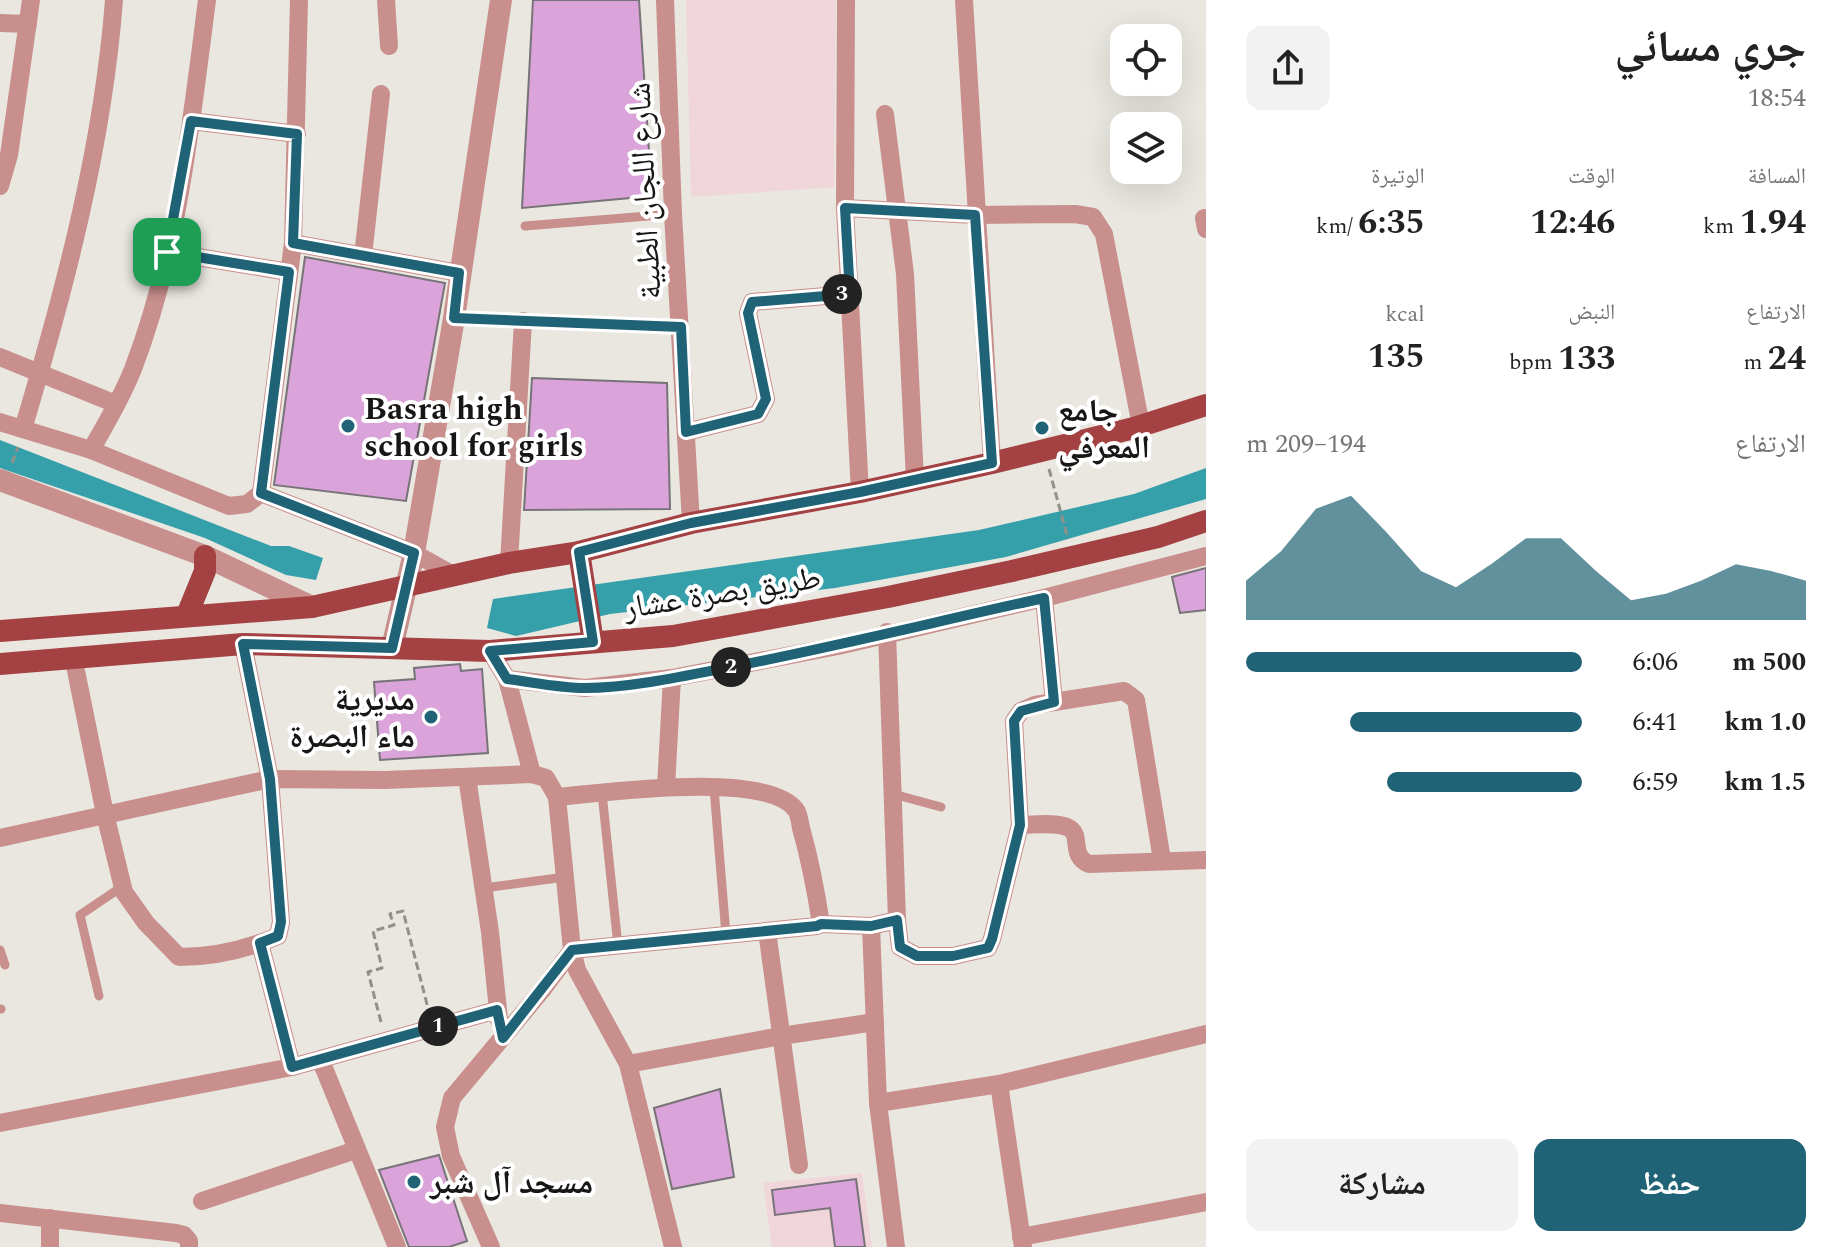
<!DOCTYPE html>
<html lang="ar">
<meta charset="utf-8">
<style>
body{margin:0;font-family:Spectral,"Noto Naskh Arabic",serif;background:#f2f2f2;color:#222;direction:rtl;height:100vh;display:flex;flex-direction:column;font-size:30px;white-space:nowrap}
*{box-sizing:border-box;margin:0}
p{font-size:26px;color:#767676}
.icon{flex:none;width:44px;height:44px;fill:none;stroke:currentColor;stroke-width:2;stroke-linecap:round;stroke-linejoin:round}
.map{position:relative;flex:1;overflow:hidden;direction:ltr}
.panel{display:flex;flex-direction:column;background:#fff;width:640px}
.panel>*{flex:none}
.controls{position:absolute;left:1110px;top:24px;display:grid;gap:16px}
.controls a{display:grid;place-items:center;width:72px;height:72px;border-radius:16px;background:#fff;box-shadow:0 8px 32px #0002;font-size:40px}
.pin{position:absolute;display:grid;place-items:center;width:68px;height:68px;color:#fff;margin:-34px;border-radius:16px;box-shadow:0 4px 12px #0006}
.km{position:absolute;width:40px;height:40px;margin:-20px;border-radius:50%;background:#222;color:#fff;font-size:22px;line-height:40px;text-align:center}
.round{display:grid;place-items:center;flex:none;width:84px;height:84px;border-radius:16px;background:#f2f2f2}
.summary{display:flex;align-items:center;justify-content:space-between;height:136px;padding:0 40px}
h1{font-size:44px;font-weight:700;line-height:60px}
.stats{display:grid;grid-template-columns:repeat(3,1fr);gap:12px;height:136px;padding:8px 40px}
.stats div{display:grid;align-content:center}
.stats b{font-size:34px;font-weight:700}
.stats small{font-size:22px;font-weight:400}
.stats p{font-size:22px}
.chart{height:224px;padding:16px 40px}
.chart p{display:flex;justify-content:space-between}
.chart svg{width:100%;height:144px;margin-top:8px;fill:#206376;opacity:.7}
.action{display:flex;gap:16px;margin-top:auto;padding:16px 40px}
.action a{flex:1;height:92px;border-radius:16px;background:#206376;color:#fff;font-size:32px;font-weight:700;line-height:92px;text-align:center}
.action a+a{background:#f2f2f2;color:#222}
ul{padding:0 40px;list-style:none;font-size:26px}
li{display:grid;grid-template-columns:128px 96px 1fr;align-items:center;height:60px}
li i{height:20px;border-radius:10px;background:#206376}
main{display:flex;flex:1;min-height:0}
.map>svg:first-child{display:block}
</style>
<main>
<section class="panel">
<div class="summary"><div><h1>جري مسائي</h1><p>18:54</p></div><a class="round"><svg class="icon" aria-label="share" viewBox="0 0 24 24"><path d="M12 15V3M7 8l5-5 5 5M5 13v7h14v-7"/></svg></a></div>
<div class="stats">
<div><p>المسافة</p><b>1.94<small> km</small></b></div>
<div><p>الوقت</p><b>12:46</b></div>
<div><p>الوتيرة</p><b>6:35<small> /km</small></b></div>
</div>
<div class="stats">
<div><p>الارتفاع</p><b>24<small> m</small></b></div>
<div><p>النبض</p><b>133<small> bpm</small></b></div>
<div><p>kcal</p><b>135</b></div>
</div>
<div class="chart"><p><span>الارتفاع</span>194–209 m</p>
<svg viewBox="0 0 160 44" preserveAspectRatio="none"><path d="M0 44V32L10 23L20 10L30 6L40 17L50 29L60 34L70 27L80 19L90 19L100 29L110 38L120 36L130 32L140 27L150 29L160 32V44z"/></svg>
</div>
<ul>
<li><b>500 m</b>6:06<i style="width:100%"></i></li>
<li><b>1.0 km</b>6:41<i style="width:69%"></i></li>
<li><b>1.5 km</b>6:59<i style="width:58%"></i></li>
</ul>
<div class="action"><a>حفظ</a><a>مشاركة</a></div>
</section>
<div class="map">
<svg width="1206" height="1247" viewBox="0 0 1206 1247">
<rect width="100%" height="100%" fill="#e9e7e0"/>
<g fill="#f0d5da">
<polygon points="686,0 836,0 834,187 691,197"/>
<polygon points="862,1173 872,1247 772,1247 763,1183"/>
</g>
<g fill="#35a0aa">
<polygon points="0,440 271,546 289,546 323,558 316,580 286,575 205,538 0,468"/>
<polygon points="1206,468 1206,499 1006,557 835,588 610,614 516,636 487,628 493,599 979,530 1134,494"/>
</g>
<g fill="#daa4da" stroke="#777377" stroke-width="2">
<polygon points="533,0 639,0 652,196 522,208"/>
<polygon points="305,257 445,283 406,501 274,485"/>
<polygon points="532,378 667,383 670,509 524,510"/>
<polygon points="1206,568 1206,610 1180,613 1172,577"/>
<polygon points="460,664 461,671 482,669 488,753 380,760 374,682 415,679 414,668"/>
<polygon points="720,1089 734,1177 672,1189 654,1108"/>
<polygon points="439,1155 467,1241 449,1247 409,1247 379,1170"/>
<polygon points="856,1179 865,1247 835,1247 830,1208 775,1215 772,1190"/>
</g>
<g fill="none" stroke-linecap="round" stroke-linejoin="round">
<g stroke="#91908b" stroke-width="3" stroke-dasharray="8 4" stroke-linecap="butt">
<polyline points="12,463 18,447"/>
<polyline points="1049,469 1068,539"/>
<polyline points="381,1022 368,972 382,968 373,931 394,925 390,914 403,911 429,1012"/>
</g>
<g stroke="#c88f8c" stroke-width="9">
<polyline points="525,226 673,214"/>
<polyline points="456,318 681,327"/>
<polyline points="714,788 726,935"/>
<polyline points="602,793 618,946"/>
<polyline points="893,794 941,807"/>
<polyline points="484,888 565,877"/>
<polyline points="0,950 5,965"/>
<polyline points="99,996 80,915 123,886"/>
<polyline points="0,1009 1,1009"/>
</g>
<g stroke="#c88f8c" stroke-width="18">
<polyline points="386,0 389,46"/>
<polyline points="665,0 673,214 691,523"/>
<polyline points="846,0 845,208 860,492"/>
<polyline points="964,0 992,463"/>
<polyline points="0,23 28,24"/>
<polyline points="885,114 905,274 915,480"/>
<polyline points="191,121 297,134"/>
<polyline points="0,186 9,155 31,0"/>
<polyline points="845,208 975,215 1075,214 1093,217 1104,234 1141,426"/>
<polyline points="1204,218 1206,229"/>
<polyline points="293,243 459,273"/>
<polyline points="167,252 289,272"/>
<polyline points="363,256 381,94"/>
<polyline points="0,357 116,404"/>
<polyline points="0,422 91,450 229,506 247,504 261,493 293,243 299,0"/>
<path d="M23,429C65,289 103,145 114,0"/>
<polyline points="686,432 758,414 766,399 748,313 752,302 850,294"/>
<path d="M91,450C106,424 122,397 133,369C178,252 191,124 207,0"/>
<polyline points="261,493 414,553 455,576"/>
<polyline points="509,563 523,321"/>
<polyline points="1044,598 1054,702"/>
<polyline points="490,651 507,679 532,774"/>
<path d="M73,656L105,814L124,892L146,923L179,957C213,957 247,949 278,936L281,922L270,779L243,644"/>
<polyline points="507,679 585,688 672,678 838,646 1044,598 1206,556"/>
<polyline points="467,777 490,932 499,1020"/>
<polyline points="666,787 672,678"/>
<path d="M557,797C604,793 767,770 796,810C799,814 800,823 801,828C810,860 816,891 821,924"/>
<path d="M1020,825C1034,825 1054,822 1067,827C1084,834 1068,855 1089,864L1206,860"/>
<polyline points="0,838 270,779 385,780 532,774 546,778 557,797 572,950 577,970 628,1064 673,1247"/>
<polyline points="897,920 900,947 917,956 953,956 988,948 992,939 1020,825 1014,721 1021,711 1035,705 1124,691 1136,700 1162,860"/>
<polyline points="871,926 878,1103 896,1247"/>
<polyline points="767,931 799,1165"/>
<polyline points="260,943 292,1067"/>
<polyline points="321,1061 397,1247"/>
<polyline points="628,1064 781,1036 875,1022"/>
<polyline points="999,1084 1023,1247"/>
<polyline points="878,1103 999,1084 1206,1034"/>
<polyline points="0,1123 292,1067 497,1010"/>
<polyline points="202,1201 356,1150"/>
<polyline points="0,1213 176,1233 184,1235 189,1241 189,1247"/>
<polyline points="1021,1237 1206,1202"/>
<polyline points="50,1247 50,1218"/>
<polyline points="491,1247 451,1156 445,1127 452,1098 543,989 572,950 817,926 821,924 871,926 897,920 887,632"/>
</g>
<g stroke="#c88f8c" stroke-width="22">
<polyline points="0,480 205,556 312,607"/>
<polyline points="392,648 414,553 454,318 501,0"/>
</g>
<g stroke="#a44142" stroke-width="22">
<polyline points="579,552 593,642"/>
<polyline points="187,615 205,571 205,556"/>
<polyline points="0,631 312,607 509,563 579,552 691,523 860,492 992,463 1134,428 1206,405"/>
<polyline points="0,664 243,644 490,651 673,636 888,597 1012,571 1158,537 1206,521"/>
</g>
</g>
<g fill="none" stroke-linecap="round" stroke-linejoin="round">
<defs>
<path id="route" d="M191,121L297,134L293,243L459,273L454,318L681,327L686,432L758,414L766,399L748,313L752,302L850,294L845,208L975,215L992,463L860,492L691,523L579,552L593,642L490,651L507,679C532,682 559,688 585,688C633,688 694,674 741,665C843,645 943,620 1044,598L1054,702L1021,711L1014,721L1020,825L992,939L988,948L953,956H917L900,947L897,920L871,926L821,924L817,926L572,950L503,1038L497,1010L292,1067L260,943L278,936L281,922L270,779L243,644L392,648L414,553L261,493L289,272L167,252Z"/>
</defs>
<use href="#route" stroke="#fff" stroke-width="16"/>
<use href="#route" stroke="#206376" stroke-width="10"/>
</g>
<g fill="#206376" stroke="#fff" stroke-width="3">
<circle cx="348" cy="426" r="8"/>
<circle cx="1042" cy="428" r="8"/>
<circle cx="431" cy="717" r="8"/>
<circle cx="414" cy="1182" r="8"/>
</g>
<g text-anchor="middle" stroke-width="8" stroke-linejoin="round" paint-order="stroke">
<g font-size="32" fill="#181715" stroke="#fff">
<text transform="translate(644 191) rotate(-93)" y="11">شارع اللجان الطبية</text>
<text transform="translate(722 592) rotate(-9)" y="11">طريق بصرة عشار</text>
</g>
<g font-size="32" font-weight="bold" fill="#181715" stroke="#fff" text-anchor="start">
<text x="364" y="419">Basra high<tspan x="364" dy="37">school for girls</tspan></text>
<text x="1058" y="421">جامع<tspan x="1058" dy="37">المعرفي</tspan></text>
<text x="415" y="710" text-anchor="end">مديرية<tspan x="415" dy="37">ماء البصرة</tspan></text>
<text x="430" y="1193">مسجد آل شبر</text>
</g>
</g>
</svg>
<div class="controls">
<a><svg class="icon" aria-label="locate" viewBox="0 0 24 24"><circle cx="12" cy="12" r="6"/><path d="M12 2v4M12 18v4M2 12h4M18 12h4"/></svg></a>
<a><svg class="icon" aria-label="layers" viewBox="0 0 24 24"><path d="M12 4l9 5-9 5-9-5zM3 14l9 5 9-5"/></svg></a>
</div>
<div class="pin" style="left:167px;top:252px;background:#1e9e55"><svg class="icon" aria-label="arrive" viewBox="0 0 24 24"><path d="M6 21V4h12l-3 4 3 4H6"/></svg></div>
<b class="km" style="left:438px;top:1026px">1</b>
<b class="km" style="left:731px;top:667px">2</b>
<b class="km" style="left:842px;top:294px">3</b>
</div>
</main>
